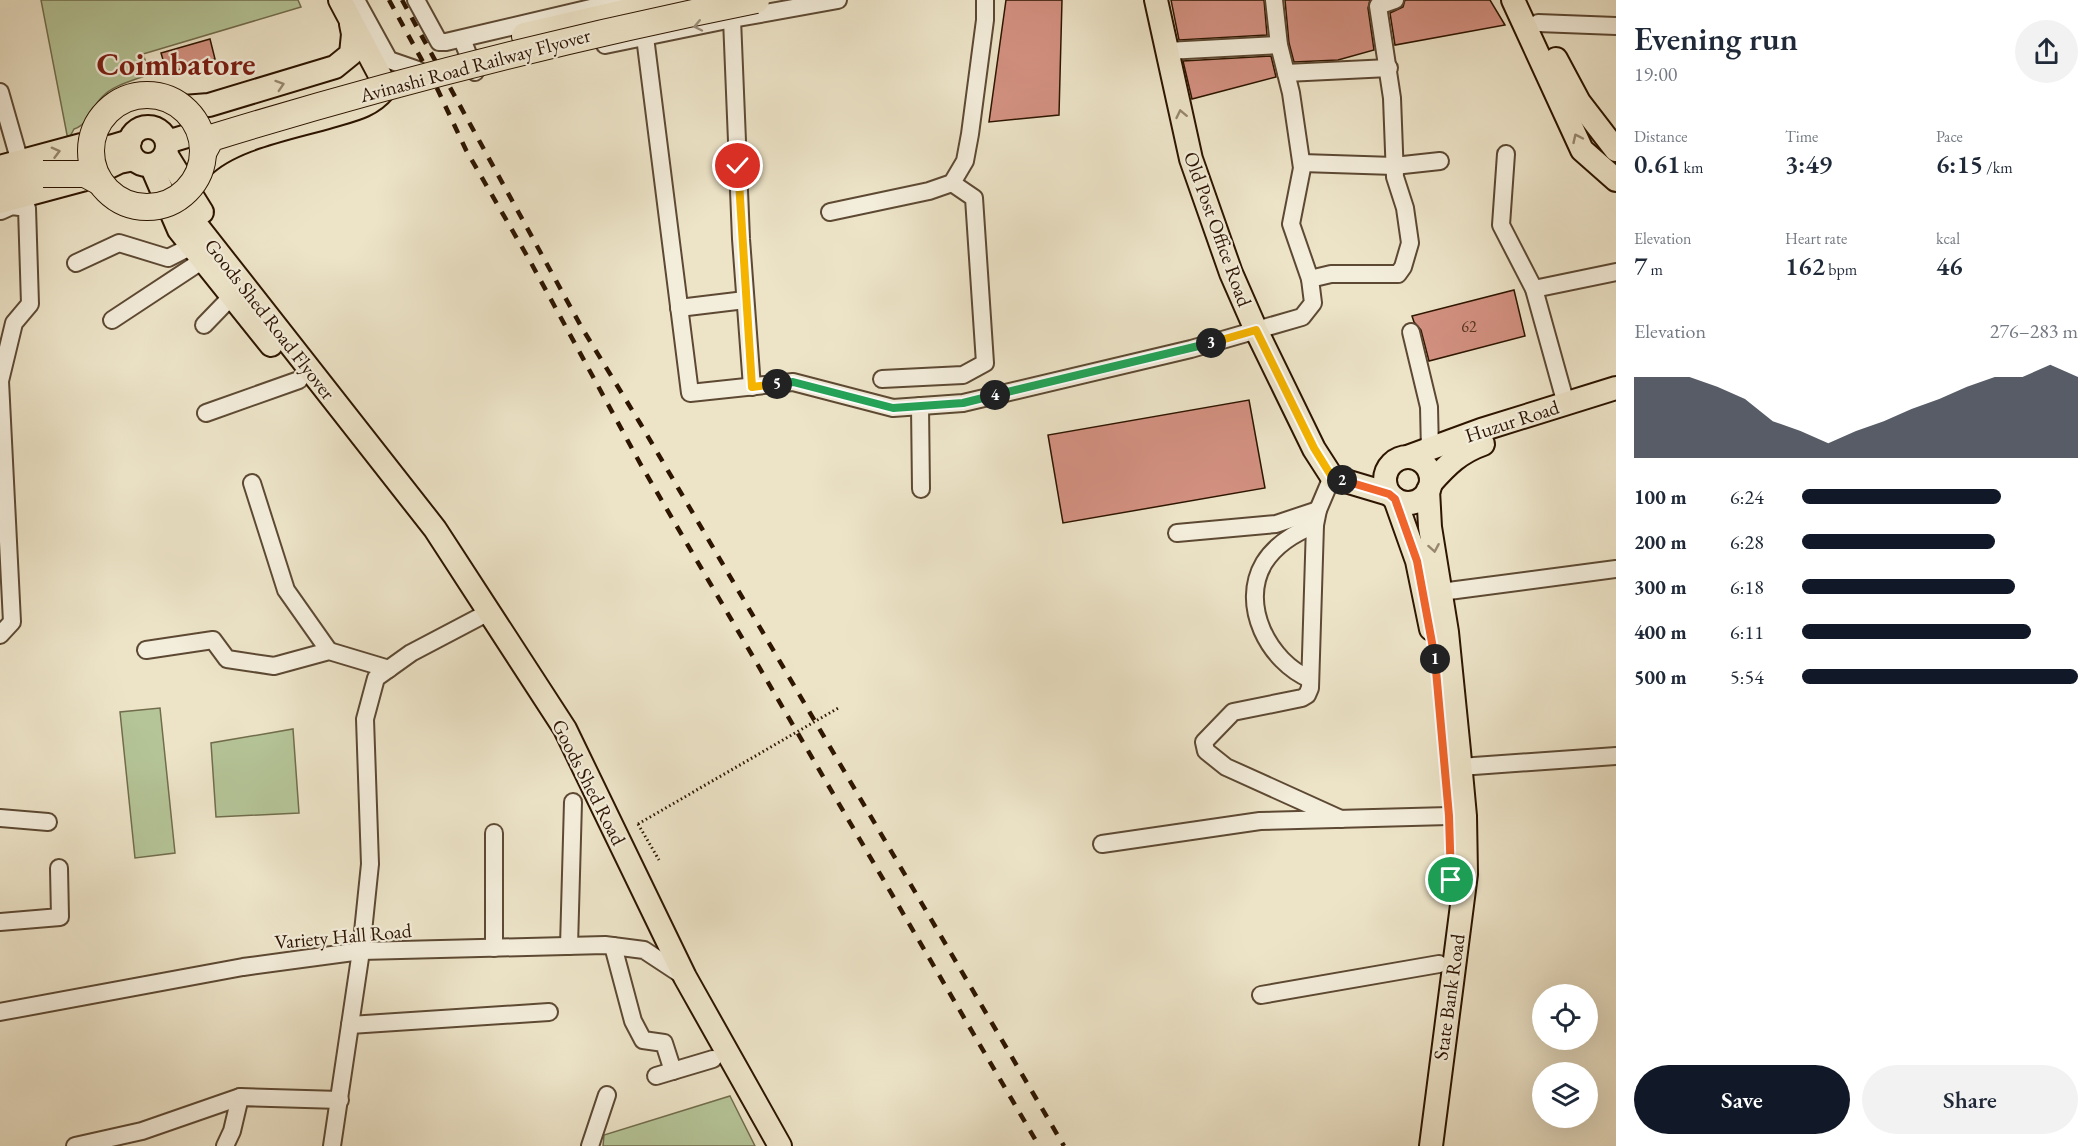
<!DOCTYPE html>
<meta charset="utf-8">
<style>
body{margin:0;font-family:"EB Garamond",serif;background:#f2f2f3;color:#1f2937;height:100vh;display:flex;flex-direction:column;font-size:22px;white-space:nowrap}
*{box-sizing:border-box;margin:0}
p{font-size:20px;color:#747a83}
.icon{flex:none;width:33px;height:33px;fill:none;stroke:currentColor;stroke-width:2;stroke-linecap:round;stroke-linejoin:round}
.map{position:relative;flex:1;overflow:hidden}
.drawer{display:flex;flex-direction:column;background:#fff;width:480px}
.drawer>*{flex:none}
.tools{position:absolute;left:1532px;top:984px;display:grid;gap:12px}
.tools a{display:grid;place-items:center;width:66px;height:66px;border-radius:50%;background:#fff;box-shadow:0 6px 24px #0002;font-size:30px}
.pin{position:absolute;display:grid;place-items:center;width:51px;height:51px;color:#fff;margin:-26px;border:3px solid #fff;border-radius:50%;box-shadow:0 2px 6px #0007}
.km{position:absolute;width:30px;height:30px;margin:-15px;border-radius:50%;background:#222;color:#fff;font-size:16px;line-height:30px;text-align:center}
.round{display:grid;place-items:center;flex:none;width:63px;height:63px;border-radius:32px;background:#f2f2f3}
.head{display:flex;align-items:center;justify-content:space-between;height:102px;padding:0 18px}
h1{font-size:33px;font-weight:600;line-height:45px}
.figures{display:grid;grid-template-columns:repeat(3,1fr);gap:9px;height:102px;padding:6px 18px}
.figures div{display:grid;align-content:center}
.figures b{font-size:26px;font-weight:600}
.figures small{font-size:16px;font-weight:400}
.figures p{font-size:16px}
.chart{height:168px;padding:12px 18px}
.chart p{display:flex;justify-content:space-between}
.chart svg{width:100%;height:108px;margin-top:6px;fill:#111827;opacity:.7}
.button{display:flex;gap:12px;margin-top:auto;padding:12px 18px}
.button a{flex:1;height:69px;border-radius:36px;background:#111827;color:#fff;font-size:24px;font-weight:600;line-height:69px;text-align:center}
.button a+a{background:#f2f2f3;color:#1f2937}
ul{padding:0 18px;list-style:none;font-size:20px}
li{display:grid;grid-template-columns:96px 72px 1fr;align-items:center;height:45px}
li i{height:15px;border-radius:8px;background:#111827}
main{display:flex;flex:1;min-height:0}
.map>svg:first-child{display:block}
</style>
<main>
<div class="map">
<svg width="1616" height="1146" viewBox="0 0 1616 1146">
<rect width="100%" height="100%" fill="#ede4c8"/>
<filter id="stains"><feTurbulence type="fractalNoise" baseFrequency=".00333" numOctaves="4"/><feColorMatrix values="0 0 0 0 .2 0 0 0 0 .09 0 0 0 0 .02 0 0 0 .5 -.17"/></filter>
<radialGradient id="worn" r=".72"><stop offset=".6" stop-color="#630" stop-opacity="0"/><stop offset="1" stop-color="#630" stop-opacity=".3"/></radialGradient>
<g fill="#b5c598" stroke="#716d4c" stroke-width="1.5">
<path d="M41,0H298L301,7L143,54L150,74C135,80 113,85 102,97C91,108 89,124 74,129L68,140Z"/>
<polygon points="160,708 175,853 135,858 120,712"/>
<polygon points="293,729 299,813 216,817 211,743"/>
<polygon points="730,1096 755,1146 603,1146 604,1135"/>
</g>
<g fill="#d39181" stroke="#2d1501" stroke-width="1.5">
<polygon points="1006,0 1062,0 1059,115 989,122"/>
<polygon points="1171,0 1264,0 1267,35 1179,40"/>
<polygon points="1285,0 1370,0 1368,8 1374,50 1338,60 1294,62 1289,43"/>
<polygon points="1405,0 1490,0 1505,25 1395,45 1390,13 1403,7"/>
<polygon points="210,39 215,59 167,73 161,53"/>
<polygon points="1271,56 1276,77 1192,99 1183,61"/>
<polygon points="1514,290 1525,336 1429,361 1421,330 1414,322 1412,316"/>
<polygon points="1249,400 1265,488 1063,523 1048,435"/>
</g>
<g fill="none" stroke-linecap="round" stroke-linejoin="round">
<defs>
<g id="minor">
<polyline points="356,0 389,60 418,70"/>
<polyline points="416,0 439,42 446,42 625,0"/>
<polyline points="1274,0 1279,45 1291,93 1302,168 1291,224 1310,279"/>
<polyline points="732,19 741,239 752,387"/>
<polyline points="1538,23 1616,26"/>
<polyline points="645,37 690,393 793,382 893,408 963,403 1191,349 1302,317 1313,303 1310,279 1331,274 1398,274 1403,267 1410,243 1405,208 1395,177 1392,98 1378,6 1395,0"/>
<polyline points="462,39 475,72"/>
<polyline points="605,45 732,19 838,0"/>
<polyline points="1167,51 1279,45"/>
<polyline points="1286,73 1389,68"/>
<polyline points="0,92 20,162"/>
<polyline points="1506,154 1501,225 1534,289 1566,404"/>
<polyline points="1302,163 1394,166 1440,161"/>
<polyline points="830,212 929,191 952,183 965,161 970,134 985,20 985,0"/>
<polyline points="76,263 119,243 168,258 192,246"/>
<polyline points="1534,289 1616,272"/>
<polyline points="679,308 745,300"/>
<polyline points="112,320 203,260"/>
<polyline points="204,325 232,296"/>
<polyline points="1411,332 1429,407 1430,451"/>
<polyline points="882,379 963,375 985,363 974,198 952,183"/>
<polyline points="920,406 921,489"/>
<polyline points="206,413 299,380"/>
<polyline points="1332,477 1318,510 1315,525 1310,688 1307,695 1302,698 1233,712 1204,742 1206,751 1226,767 1341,819"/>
<polyline points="252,483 286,590 329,651"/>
<polyline points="1177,533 1276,524 1318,510"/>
<polyline points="1441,592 1616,569"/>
<polyline points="0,635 12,622 0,381 14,323 30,304 27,208 12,206 1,211"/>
<polyline points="146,650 213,640 227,659 274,666 329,651 389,669"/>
<path d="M1310,679C1269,662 1239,605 1264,563C1276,544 1294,533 1315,525"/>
<polyline points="1460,767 1616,756"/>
<polyline points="0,818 48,822"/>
<polyline points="1102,844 1260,821 1449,816"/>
<polyline points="0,922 60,917 59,868"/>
<polyline points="569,946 573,802"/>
<polyline points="613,946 633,1021 643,1040 664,1043 673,1071"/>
<polyline points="494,948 494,833"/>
<polyline points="1261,995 1439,964"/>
<polyline points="0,1012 243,967 361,951 605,945 644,950 685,977"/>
<polyline points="350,1025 549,1012"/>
<polyline points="656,1076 713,1059"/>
<polyline points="75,1146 142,1131 240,1097"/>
<polyline points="225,1146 232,1131 240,1097 340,1100"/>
<polyline points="332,1146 361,951 370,864 365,719 376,678 411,653 489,612"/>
<polyline points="590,1146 607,1095"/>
</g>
<g id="major">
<polyline points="1156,0 1191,159 1231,273 1256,330 1314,449 1332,477 1389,494"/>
<polyline points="1513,0 1582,150 1616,180"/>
<polyline points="1556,59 1579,102 1616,150"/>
<polyline points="183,107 209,105 335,67 351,54 353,34 351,24"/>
<circle cx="148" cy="146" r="19"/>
<polyline points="167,142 197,133"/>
<polyline points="166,154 202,212"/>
<polyline points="151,165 179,230 271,345"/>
<polyline points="0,167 81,145 110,147 130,141"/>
<path d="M201,168C230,138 291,128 331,116C351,110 370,107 384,90L383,81L340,0"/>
<polyline points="176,199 435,529 565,729 685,977 780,1146"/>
<polyline points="0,202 82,180 119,162 134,159"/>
<polyline points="1410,456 1481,430 1616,388"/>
<circle cx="1408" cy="480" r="23"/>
<path d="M1431,483C1447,465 1460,452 1483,444"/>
<polyline points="1428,490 1430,527 1447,632 1459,751 1465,816 1466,874 1431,1146"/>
<polyline points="1395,499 1417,561 1431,629"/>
</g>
<g id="highway">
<polyline points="525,36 680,0"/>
<polyline points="0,185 80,164 91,154"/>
</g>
</defs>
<use href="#minor" stroke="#5d4933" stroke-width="20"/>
<use href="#major" stroke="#2d1501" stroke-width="26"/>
<use href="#highway" stroke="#2d1501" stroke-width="28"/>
<polyline stroke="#2d1501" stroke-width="3" stroke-dasharray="1.5 3" stroke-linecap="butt" points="638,824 659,860"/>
<use href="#minor" stroke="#f3eddb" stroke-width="16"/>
<use href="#major" stroke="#ede4c8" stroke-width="22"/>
<use href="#highway" stroke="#ede4c8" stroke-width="26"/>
<g stroke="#2d1501" stroke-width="4.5" stroke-dasharray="10 10" stroke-linecap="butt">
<polyline points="389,0 435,84 466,150 530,261 641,465 1039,1146"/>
<polyline points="402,0 582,328 640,423 1064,1146"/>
</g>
<defs>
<g id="highway-bridge">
<circle cx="147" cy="151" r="56"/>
<path d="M204,151L211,138C390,83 572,37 756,0"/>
<polyline points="43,174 85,174 100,182"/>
</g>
</defs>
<use href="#highway-bridge" stroke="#2d1501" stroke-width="28" stroke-linecap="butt"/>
<polyline stroke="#2d1501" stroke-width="3" stroke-dasharray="1.5 3" stroke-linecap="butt" points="638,824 840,707"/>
<use href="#highway-bridge" stroke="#ede4c8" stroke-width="26"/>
</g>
<defs><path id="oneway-chevron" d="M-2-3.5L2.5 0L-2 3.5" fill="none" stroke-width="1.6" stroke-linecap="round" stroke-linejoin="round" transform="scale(1.5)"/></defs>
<use stroke="#9a8c79" href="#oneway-chevron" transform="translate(698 26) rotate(168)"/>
<g stroke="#97876e">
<use href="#oneway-chevron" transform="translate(280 85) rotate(-18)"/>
<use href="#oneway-chevron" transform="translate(1181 114) rotate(-102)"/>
<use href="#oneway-chevron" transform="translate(1577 138) rotate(-115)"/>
<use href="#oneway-chevron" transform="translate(56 152) rotate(-15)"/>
<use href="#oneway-chevron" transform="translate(1434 548) rotate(80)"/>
</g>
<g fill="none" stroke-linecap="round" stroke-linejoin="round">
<defs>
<polyline id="split-1" points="1435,659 1449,816 1451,880"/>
<polyline id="split-2" points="1342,480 1389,494 1395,499 1417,561 1435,659"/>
<polyline id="split-3" points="1211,343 1256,330 1314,448 1332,477 1342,480"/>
<polyline id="split-4" points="995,395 1211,343"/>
<polyline id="split-5" points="777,384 793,382 893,408 963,403 995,395"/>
<polyline id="split-6" points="738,166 752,387 777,384"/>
</defs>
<use href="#split-1" stroke="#fff" stroke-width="12"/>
<use href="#split-2" stroke="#fff" stroke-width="12"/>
<use href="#split-3" stroke="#fff" stroke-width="12"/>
<use href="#split-4" stroke="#fff" stroke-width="12"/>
<use href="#split-5" stroke="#fff" stroke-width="12"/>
<use href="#split-6" stroke="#fff" stroke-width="12"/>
<use href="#split-1" stroke="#f0652b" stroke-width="8"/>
<use href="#split-2" stroke="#f0652b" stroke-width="8"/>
<use href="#split-3" stroke="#f5b400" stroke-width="8"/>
<use href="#split-4" stroke="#22a559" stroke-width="8"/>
<use href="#split-5" stroke="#22a559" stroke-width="8"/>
<use href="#split-6" stroke="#f5b400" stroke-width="8"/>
</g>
<g text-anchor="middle" stroke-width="4.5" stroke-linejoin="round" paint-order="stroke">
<g font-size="16" fill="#563421">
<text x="1469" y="332">62</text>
</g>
<g font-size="20" fill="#2d1501" stroke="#f3eddb">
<text transform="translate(475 65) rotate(-15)" y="7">Avinashi Road Railway Flyover</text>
<text transform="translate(1218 229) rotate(70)" y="7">Old Post Office Road</text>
<text transform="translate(270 319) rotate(52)" y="7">Goods Shed Road Flyover</text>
<text transform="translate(1512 421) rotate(-18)" y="7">Huzur Road</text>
<text transform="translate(589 782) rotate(63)" y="7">Goods Shed Road</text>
<text transform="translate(343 936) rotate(-5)" y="7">Variety Hall Road</text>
<text transform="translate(1449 997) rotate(-82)" y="7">State Bank Road</text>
</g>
<g font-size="32" font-weight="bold" fill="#7a1f14" stroke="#f3eddb">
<text x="176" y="75">Coimbatore</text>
</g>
</g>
<rect width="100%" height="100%" filter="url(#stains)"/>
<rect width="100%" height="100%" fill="url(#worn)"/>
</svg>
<div class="tools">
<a><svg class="icon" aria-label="locate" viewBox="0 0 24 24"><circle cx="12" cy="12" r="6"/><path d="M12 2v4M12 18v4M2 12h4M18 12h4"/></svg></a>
<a><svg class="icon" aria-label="layers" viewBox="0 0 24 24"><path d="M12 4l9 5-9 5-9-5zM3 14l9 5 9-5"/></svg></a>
</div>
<div class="pin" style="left:1451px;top:880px;background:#1e9e55"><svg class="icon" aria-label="arrive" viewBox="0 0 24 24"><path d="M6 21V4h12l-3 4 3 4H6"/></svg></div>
<div class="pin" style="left:738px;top:166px;background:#d93025"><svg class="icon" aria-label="check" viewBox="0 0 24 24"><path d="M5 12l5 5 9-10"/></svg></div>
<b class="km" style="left:1435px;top:659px">1</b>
<b class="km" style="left:1342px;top:480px">2</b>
<b class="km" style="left:1211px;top:343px">3</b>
<b class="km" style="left:995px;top:395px">4</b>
<b class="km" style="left:777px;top:384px">5</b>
</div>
<section class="drawer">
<div class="head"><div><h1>Evening run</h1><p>19:00</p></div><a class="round"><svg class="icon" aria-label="share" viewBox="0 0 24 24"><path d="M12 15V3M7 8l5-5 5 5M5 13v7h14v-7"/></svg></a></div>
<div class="figures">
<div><p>Distance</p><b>0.61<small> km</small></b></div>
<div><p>Time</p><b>3:49</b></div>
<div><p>Pace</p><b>6:15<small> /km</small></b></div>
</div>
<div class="figures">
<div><p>Elevation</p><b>7<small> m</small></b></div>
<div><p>Heart rate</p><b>162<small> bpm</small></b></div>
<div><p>kcal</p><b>46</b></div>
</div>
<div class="chart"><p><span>Elevation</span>276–283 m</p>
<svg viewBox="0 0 160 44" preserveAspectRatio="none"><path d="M0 44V11L10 11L20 11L30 15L40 20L50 29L60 33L70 38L80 33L90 29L100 24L110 20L120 15L130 11L140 11L150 6L160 11V44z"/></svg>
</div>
<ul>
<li><b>100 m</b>6:24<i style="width:72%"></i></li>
<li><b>200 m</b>6:28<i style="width:70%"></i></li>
<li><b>300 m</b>6:18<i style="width:77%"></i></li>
<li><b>400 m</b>6:11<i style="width:83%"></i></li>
<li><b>500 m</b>5:54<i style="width:100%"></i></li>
</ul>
<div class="button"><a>Save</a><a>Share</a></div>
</section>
</main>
